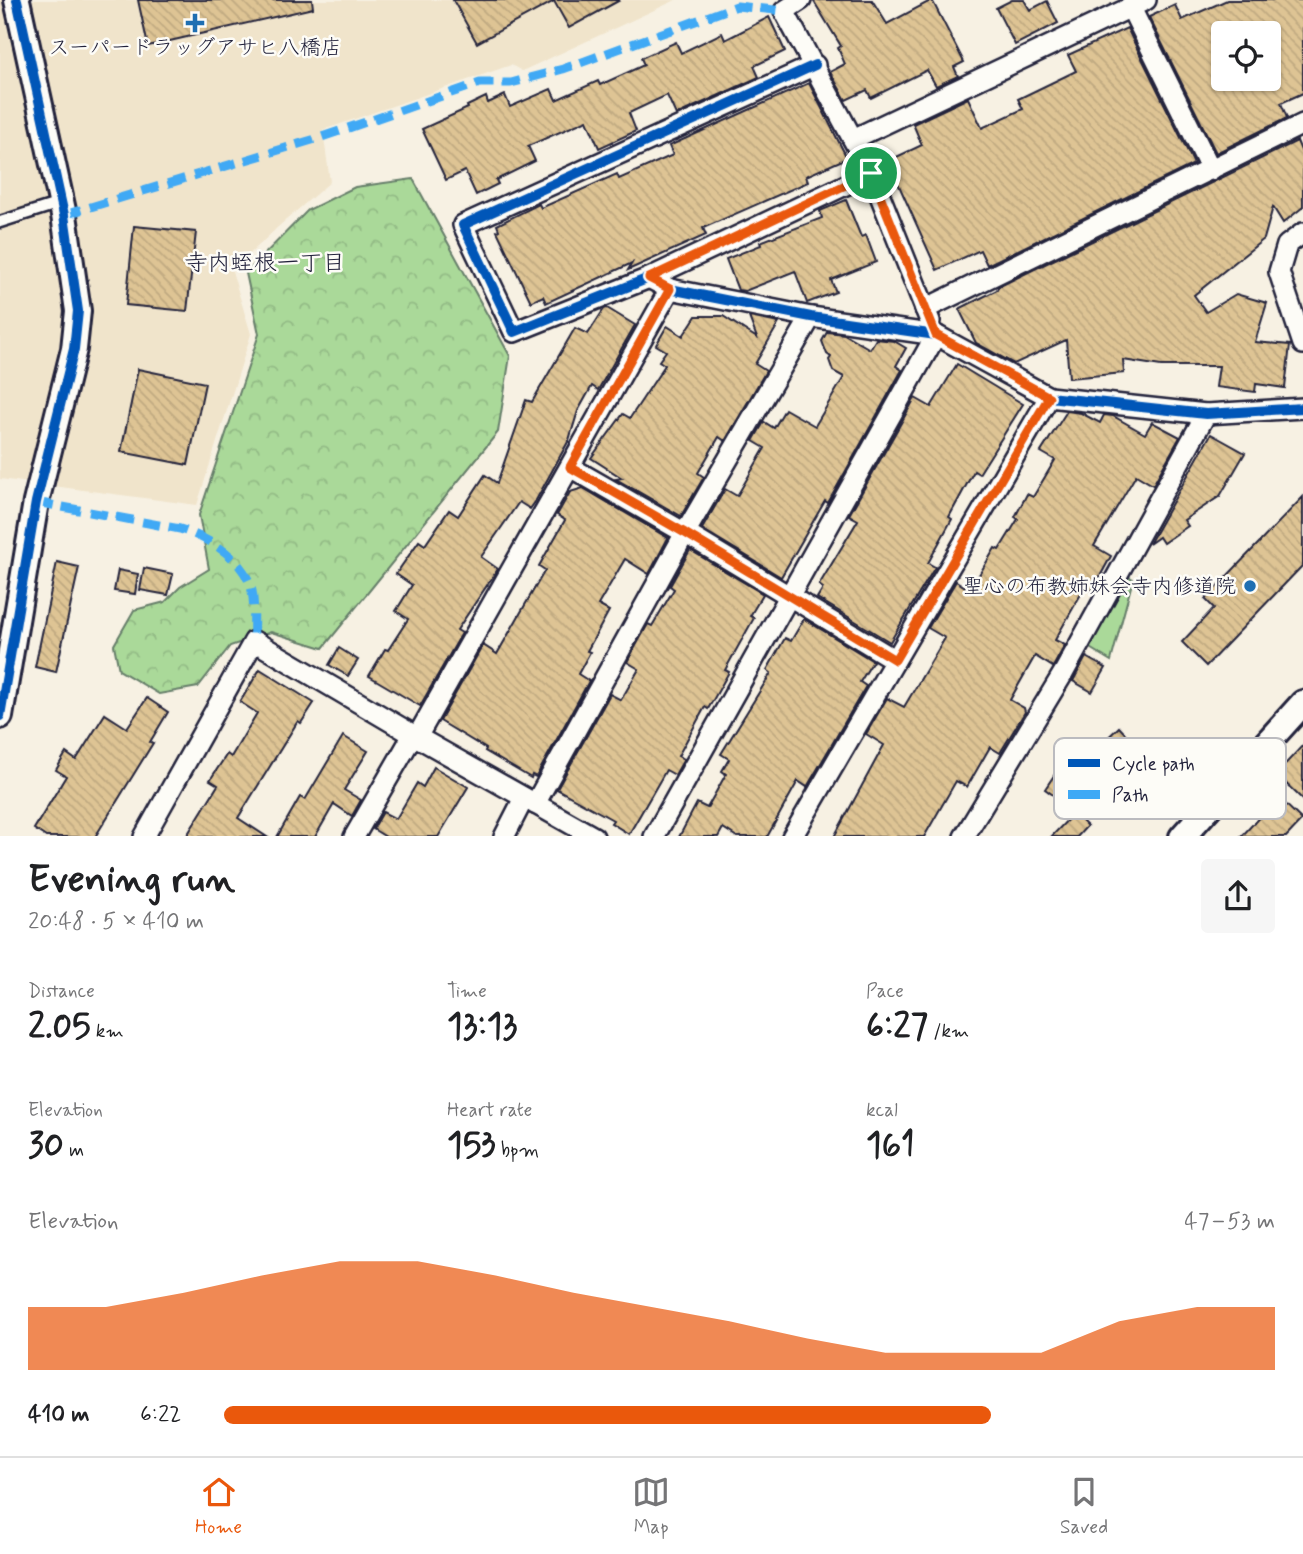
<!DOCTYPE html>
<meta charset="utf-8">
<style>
body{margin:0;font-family:Mynerve,"Klee One",sans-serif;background:#f6f6f6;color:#202124;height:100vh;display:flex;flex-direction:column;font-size:26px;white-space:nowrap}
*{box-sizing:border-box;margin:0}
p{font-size:23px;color:#757577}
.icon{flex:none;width:38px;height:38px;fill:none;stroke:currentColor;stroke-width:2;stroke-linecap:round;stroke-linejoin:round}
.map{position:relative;height:836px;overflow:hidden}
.side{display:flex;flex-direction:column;background:#fff;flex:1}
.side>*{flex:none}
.controls{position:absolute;left:1211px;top:21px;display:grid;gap:14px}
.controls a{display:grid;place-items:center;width:70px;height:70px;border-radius:7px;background:#fff;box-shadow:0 2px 5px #0004;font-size:35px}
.pin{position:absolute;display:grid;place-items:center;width:60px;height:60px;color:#fff;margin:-30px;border:4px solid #fff;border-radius:50%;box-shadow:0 2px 7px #0007}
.round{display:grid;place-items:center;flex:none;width:74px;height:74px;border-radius:7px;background:#f6f6f6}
.head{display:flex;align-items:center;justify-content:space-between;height:119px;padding:0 28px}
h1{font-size:38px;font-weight:700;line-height:52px}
.stats{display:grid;grid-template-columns:repeat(3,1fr);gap:10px;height:119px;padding:7px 28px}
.stats div{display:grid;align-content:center}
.stats b{font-size:35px;font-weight:700}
.stats small{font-size:19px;font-weight:400}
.stats p{font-size:19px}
.chart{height:196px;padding:14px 28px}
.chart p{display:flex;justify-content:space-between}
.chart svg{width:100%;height:126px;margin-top:7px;fill:#ea580c;opacity:.7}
ul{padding:0 28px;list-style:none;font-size:23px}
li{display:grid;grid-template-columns:112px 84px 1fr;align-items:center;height:52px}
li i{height:18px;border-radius:9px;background:#ea580c}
.tab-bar{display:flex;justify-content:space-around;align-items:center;height:98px;border-top:2px solid #e0e0e0;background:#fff;font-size:19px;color:#757577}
.tab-bar a{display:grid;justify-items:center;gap:4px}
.tab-bar .on{color:#ea580c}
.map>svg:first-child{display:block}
</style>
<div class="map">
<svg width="1303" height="837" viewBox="0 0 1303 837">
<defs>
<pattern id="forest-crowns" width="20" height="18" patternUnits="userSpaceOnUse" patternTransform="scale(1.75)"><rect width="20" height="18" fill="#aad999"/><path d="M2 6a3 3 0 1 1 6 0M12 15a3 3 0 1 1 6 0" fill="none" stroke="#92ba85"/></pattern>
<pattern id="building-back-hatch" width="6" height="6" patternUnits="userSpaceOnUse" patternTransform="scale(1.75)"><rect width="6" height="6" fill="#dec494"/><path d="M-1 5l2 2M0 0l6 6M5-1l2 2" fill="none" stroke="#bea880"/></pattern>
</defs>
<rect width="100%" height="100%" fill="#f7f1e3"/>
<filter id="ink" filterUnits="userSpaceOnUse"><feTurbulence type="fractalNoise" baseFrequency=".0143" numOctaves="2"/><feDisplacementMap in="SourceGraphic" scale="14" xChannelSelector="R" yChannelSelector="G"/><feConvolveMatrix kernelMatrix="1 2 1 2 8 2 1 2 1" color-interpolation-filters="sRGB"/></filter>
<g filter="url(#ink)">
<polygon fill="#f0e4cb" points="0,0 676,0 522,71 511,65 323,130 330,182 279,226 232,271 251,334 197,505 0,479"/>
<polygon fill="#aad999" stroke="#667e6a" stroke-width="2" points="1124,574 1133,579 1111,661 1083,644"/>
<polygon fill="url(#forest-crowns)" stroke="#667e6a" stroke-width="2" points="413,179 510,356 498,432 323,648 271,632 230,646 198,687 159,694 119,670 114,645 134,610 165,602 180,587 209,569 199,515 259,334 246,273 308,210 355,187"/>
<g fill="url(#building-back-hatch)" stroke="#22223b" stroke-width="2" fill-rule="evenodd">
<polygon points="138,0 312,0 313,8 148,46"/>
<polygon points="453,0 620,0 569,28 554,1 477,43"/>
<polygon points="813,0 872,0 887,24 932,0 964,62 954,67 958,76 936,86 927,70 871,98 867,90 846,100 830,72 845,64 838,48 841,46"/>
<polygon points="1012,0 1024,0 1030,10 1047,1 1058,23 1015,45 996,8"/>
<path d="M1227,0H1303V93L1281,103L1287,118L1216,153L1149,17L1175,5L1182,20ZM1223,33H1269V79H1223Z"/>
<polygon points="769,17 785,51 754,66 759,77 676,115 667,95 629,113 636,131 599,148 587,120 528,146 535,161 496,180 498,184 476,195 465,171 446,180 422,129 468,108 467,106 486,97 488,103 505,95 510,107 551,89 556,100 598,81 600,85 644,65 641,58 676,42 681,53 722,33 725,40"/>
<polygon points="1127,28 1194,164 987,265 980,250 937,270 888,161 922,145 913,124 968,98 982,128 1023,109 1018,99 1076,71 1068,55"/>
<polygon points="809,83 847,158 806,176 808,182 703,228 706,235 628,270 632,263 546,303 543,296 531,302 497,231 499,230 497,225 539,204 541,208 617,174 619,179 673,155 669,146"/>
<polygon points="1297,141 1303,155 1303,207 1283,223 1273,207 1264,239 1194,295 1206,312 1236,294 1267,303 1255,342 1290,345 1285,388 1256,384 1255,392 1216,387 1219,366 1161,366 1123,360 1124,373 1069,378 1066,340 1014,364 976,343 959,309 997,290 998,287"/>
<polygon points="846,200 861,237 866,235 876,262 831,280 836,292 807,303 795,271 745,291 738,290 726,259 761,245 760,242 822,218 820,211"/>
<polygon points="134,226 196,232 187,311 126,305"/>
<polygon points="607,308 635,325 598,390 592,386 578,411 569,440 535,502 530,509 519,502 481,557 498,569 457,630 462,633 420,706 369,676 385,649 388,650 408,619 396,611 412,585 396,574 419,541 425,545 449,510 458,516 485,475 497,483 526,400 532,402 575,328 588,334 604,309"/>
<polygon points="696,316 723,316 757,338 749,317 779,323 755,364 766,371 725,441 719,437 698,473 704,477 681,516 616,479 622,478 591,458 623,414 630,418 665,365 659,361 666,351 656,345 667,326 683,336"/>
<polygon points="827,332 844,334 870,349 876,339 894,341 906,348 896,366 902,370 828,503 825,501 781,577 702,529 725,489 737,496 765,448 753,441 764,422 774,428 785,409 815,426 844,377 833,371 829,360 831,357 827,354 822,341"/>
<polygon points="957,364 1023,404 979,474 974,471 949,517 952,519 928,563 935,567 890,642 817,598 823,588 819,585 858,520 849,515 915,398 931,407"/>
<polygon points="138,369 205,383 188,465 121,452"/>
<polygon points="1067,411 1081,413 1100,423 1104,415 1113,416 1145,434 1152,422 1180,437 1153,485 1136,475 1094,546 1111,556 1092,591 1085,587 1055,640 1065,645 1053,667 1035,656 1010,700 1024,708 1025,712 1000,753 990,747 967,787 956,781 924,837 834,837 884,745 866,734 887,698 904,707 945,638 928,628 956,581 970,590 995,548 999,550 1018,519 1015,517 1027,494 1033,497 1055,460 1041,452"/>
<polygon points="1211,434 1245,453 1220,496 1184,520 1188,526 1163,543 1159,537 1149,544"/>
<polygon points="583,488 668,538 649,574 625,559 598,605 609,611 587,651 590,652 578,674 589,681 536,777 532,775 531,778 485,751 486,749 440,721 483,645 497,654 545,570 539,566 565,520 557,515 570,492"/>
<polygon points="1303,497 1303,565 1206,666 1182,642 1214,608 1205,599"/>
<polygon points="690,550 763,594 750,616 754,618 725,670 729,672 708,709 705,707 678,756 684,759 675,775 666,770 629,834 611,823 613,820 557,789 610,694 621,700 639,669 627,662 648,624 652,626 674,589 670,586"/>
<polygon points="57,562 79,567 56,672 35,667"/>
<polygon points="144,568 173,574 168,595 140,590"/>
<polygon points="118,570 138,574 135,594 114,591"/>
<polygon points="804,619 873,661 860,682 866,686 807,787 798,781 767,837 737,837 723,828 718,837 679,837 697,803 707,808 726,774 722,771 729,759 721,754 771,673 767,670 785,638 791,641"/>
<polygon points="339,648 358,660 348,676 329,665"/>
<polygon points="1086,657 1106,668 1092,692 1073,681"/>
<polygon points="260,669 314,703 301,723 298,721 238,818 267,837 186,837 218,785 210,780 227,754 231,757 257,713 240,702"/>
<polygon points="147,698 168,712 150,742 153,743 95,837 46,837 34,829 66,776 56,770 66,753 76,760 105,714 127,728"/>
<polygon points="1119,727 1155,766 1135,784 1099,746"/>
<polygon points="343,736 368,751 344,790 361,800 352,816 334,804 315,837 277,837 300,797 305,800"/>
<polygon points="1303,745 1303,800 1276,774"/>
<polygon points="1061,765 1073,781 1060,800 1045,789"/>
<polygon points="434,767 468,787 438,837 386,837 373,829 383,812 396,819 417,783 423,787"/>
<polygon points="1278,797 1302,820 1286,837 1241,837"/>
<polygon points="1074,813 1087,826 1077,837 1051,837"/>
</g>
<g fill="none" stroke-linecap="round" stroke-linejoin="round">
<defs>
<polyline id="service" points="0,222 60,203"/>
<g id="minor">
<polyline points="801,0 784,11 871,173 930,321"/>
<polyline points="1130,6 1211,170"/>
<polyline points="815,65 463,225 514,332 649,278 871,173"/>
<polyline points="853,139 1146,0"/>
<polyline points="1303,233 1287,245 1279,272 1303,344"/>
<polyline points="649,278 670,289 811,317 936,335 1049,397 1206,414 1303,408"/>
<polyline points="925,309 1303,124"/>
<polyline points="570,467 685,533 895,660"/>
<polyline points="417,737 670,289"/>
<polyline points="535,804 685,533 811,317"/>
<polyline points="144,837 254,641 417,737 594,837"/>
<polyline points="354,837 413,735"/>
<polyline points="504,837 524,798"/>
<polyline points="654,837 936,335"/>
<polyline points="792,837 1049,397"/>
<polyline points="964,837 1064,672 1206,414"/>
</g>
<g id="tertiary">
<polyline points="0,716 36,502 74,349 78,311 64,215 17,0"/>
<polyline points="1182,837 1303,703"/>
</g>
</defs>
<use href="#service" stroke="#22223b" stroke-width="15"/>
<use href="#minor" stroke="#22223b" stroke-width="24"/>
<use href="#tertiary" stroke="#22223b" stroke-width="30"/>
<use href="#service" stroke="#fdfcf7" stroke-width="10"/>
<use href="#minor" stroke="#fdfcf7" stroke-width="19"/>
<use href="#tertiary" stroke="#fdfcf7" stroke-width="24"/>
<g stroke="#3fa9f5" stroke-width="9" stroke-dasharray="18 9" stroke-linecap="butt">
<polyline points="64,215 322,137 480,83 511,83 563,69 737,6 784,11"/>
<path d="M36,502L180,529C209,538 245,559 252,591C255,606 253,625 254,641"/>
</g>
<defs>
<g id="cycleway">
<polyline points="815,65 463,225 514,332 649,278 871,173"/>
<polyline points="649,278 670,289 811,317 936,335 1049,397 1206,414 1303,408"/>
<polyline points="0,716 36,502 74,349 78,311 64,215 17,0"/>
</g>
</defs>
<use href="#cycleway" stroke="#fdfcf7" stroke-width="15"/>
<use href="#cycleway" stroke="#0057b8" stroke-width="10"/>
</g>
</g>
<g fill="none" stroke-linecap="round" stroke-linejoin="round" filter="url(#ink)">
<defs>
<polygon id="route" points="871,173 936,335 1049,397 895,660 685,533 570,467 670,289 649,278"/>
</defs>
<use href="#route" stroke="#fff" stroke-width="14"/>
<use href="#route" stroke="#ea580c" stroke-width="9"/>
</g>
<g fill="#1f6fb2" stroke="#fdfcf7" stroke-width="2.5">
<path d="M191.5 12.5h7v7h7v7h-7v7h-7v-7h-7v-7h7z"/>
<circle cx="1250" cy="586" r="7"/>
</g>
<g text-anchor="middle" stroke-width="5" stroke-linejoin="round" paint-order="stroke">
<g font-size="21" fill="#22223b" stroke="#fdfcf7">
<text x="195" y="54">スーパードラッグアサヒ八橋店</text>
<text x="1236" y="593" text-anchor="end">聖心の布教姉妹会寺内修道院</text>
</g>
<g font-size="23" fill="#22223b" stroke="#fdfcf7">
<text x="265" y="270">寺内蛭根一丁目</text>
</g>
</g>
<rect x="1054" y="738" width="232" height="81" rx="10" fill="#fdfcf7" stroke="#bbbbbf" stroke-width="2"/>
<rect x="1068" y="759" width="32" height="8" fill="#0057b8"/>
<rect x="1068" y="790" width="32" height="9" fill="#3fa9f5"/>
<g font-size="19" fill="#22223b">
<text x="1112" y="770">Cycle path</text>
<text x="1112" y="801">Path</text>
</g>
</svg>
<div class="controls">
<a><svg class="icon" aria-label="locate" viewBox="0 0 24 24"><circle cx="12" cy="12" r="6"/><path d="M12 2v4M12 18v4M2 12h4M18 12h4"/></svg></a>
</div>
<div class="pin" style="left:871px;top:173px;background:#1e9e55"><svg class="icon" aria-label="arrive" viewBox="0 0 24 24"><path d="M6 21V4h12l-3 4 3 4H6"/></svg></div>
</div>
<section class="side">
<div class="head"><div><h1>Evening run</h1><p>20:48 · 5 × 410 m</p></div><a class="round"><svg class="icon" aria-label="share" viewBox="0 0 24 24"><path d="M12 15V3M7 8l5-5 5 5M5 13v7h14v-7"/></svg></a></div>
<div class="stats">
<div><p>Distance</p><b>2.05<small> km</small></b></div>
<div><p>Time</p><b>13:13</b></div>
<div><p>Pace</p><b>6:27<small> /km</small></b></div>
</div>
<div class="stats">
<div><p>Elevation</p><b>30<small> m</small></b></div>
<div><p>Heart rate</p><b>153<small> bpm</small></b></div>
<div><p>kcal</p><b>161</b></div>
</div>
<div class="chart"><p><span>Elevation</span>47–53 m</p>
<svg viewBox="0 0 160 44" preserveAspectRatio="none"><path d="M0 44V22L10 22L20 17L30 11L40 6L50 6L60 11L70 17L80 22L90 27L100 33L110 38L120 38L130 38L140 27L150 22L160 22V44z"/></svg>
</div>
<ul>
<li><b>410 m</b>6:22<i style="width:73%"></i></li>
</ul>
</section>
<nav class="tab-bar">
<a class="on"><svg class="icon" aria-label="home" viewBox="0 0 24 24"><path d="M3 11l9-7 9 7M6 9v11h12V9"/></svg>Home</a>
<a><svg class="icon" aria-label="map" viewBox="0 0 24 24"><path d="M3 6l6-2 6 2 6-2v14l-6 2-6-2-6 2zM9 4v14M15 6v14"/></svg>Map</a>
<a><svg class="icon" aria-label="saved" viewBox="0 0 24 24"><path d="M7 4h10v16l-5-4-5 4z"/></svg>Saved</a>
</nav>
